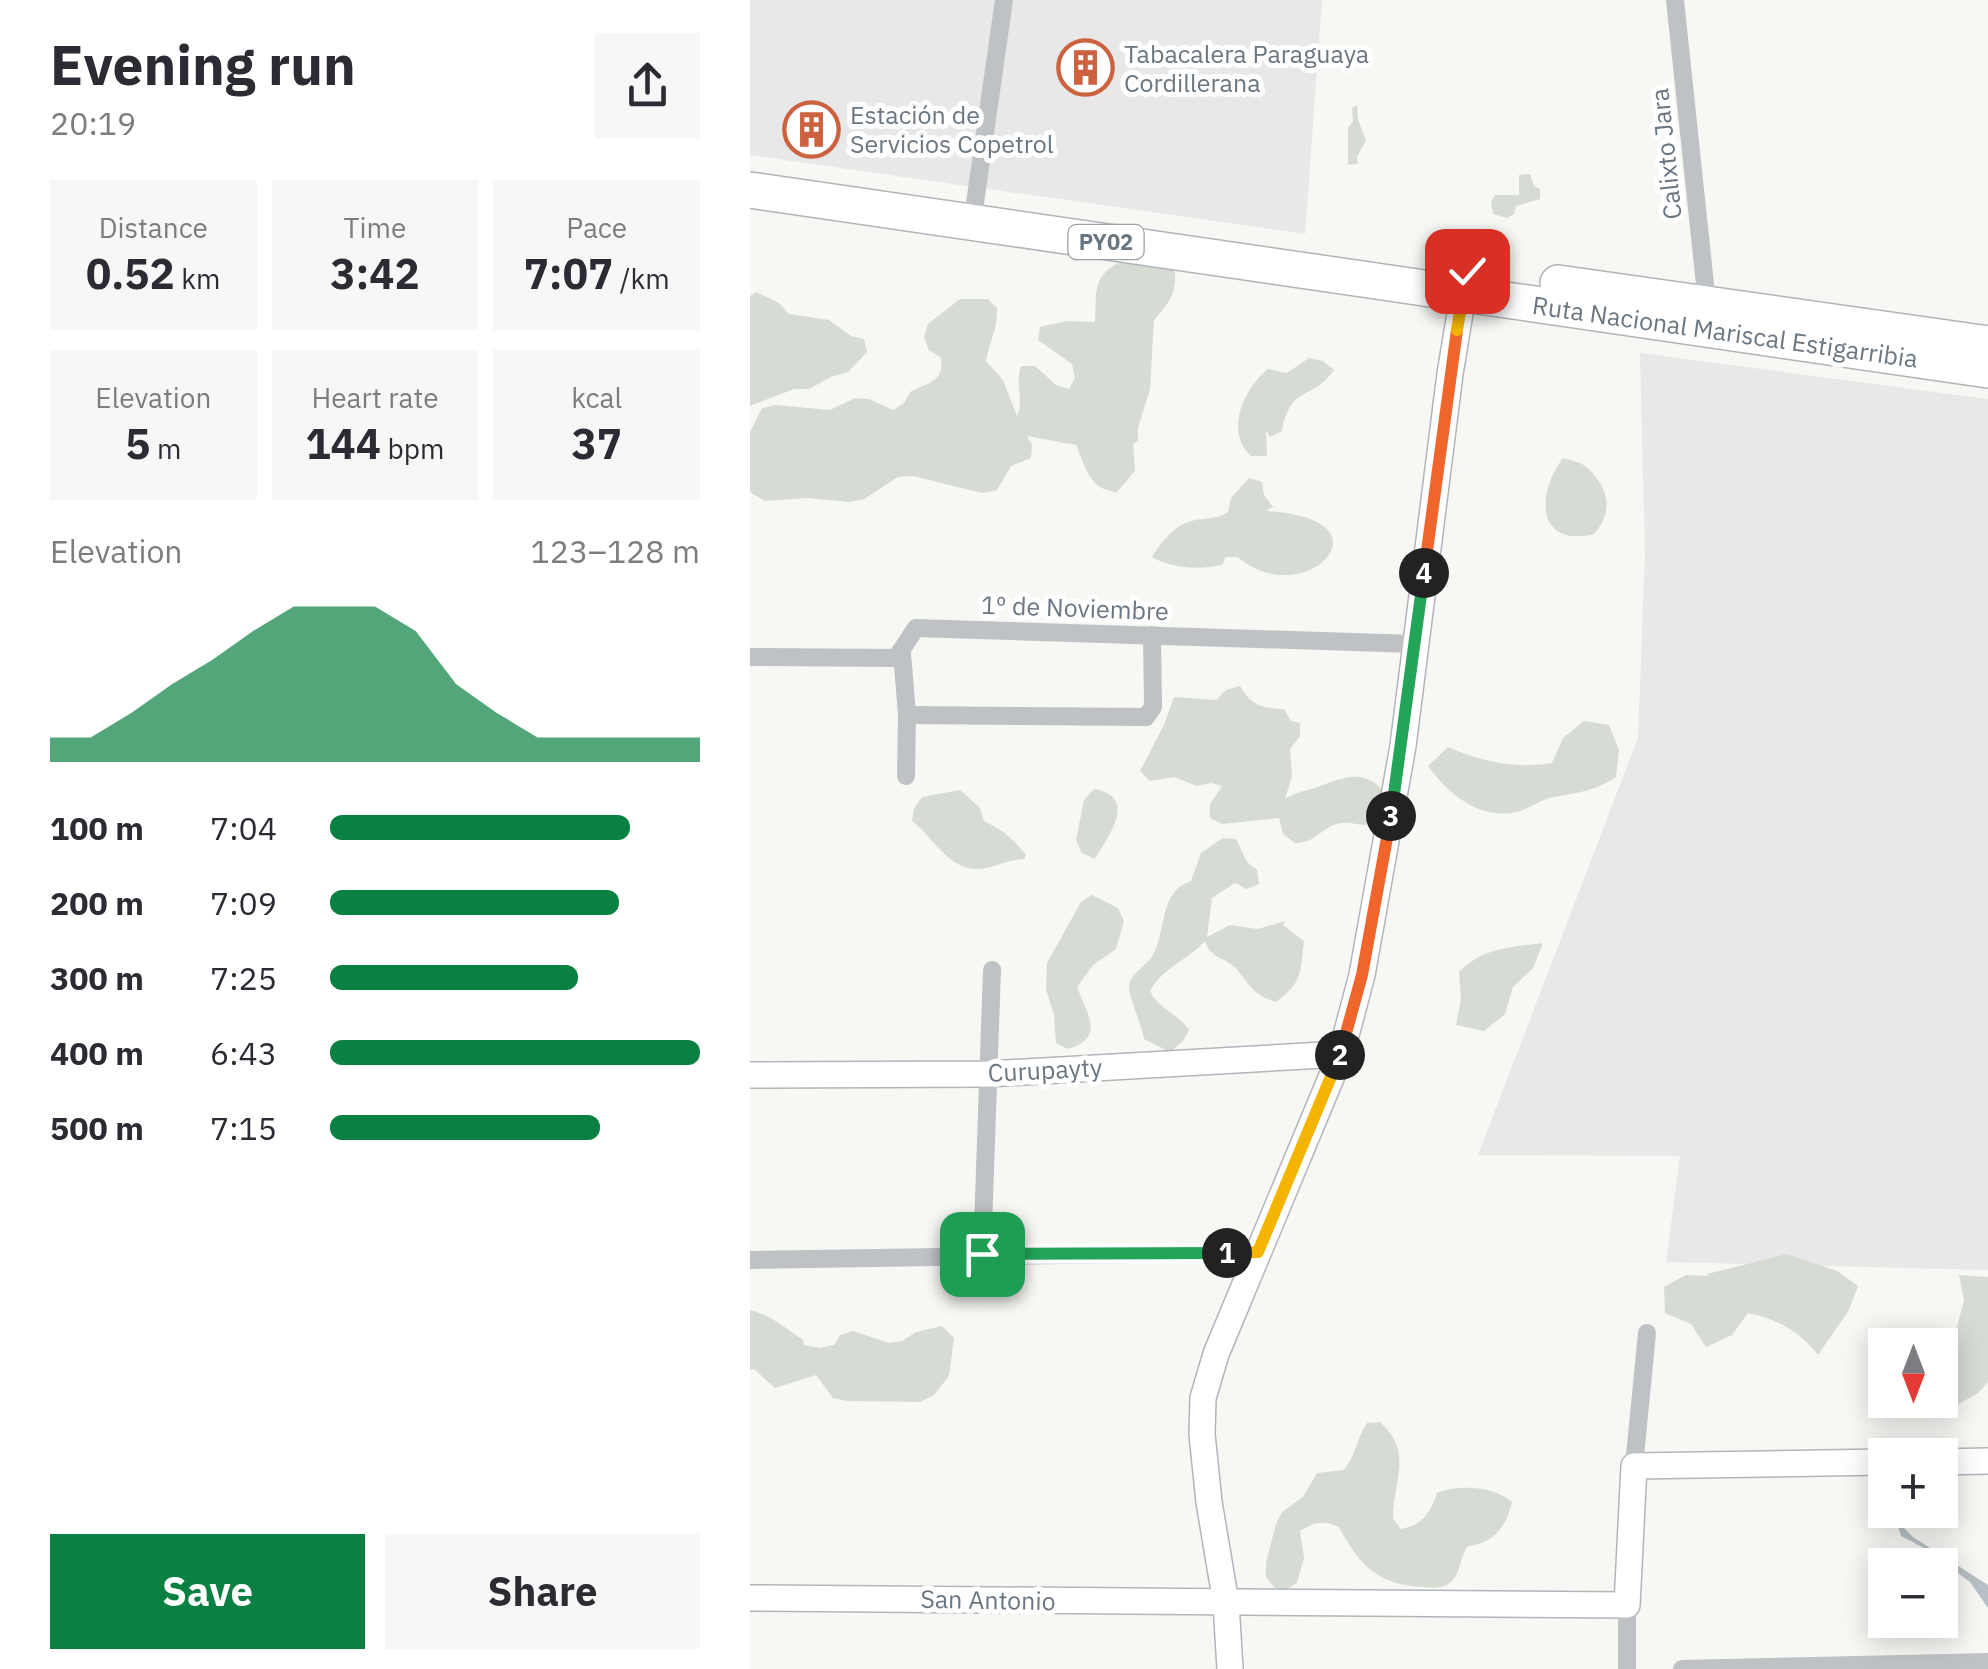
<!DOCTYPE html>
<meta charset="utf-8">
<style>
body{margin:0;font-family:"IBM Plex Sans",sans-serif;background:#f7f7f7;color:#2b2b33;height:100vh;display:flex;flex-direction:column;font-size:38px;white-space:nowrap}
*{box-sizing:border-box;margin:0}
p{font-size:32px;color:#7c7c81}
.icon{flex:none;width:55px;height:55px;fill:none;stroke:currentColor;stroke-width:2;stroke-linecap:round;stroke-linejoin:round}
.map{position:relative;flex:1;overflow:hidden}
.side{display:flex;flex-direction:column;background:#fff;width:750px}
.side>*{flex:none}
.needle{width:65px;rotate:180deg}
.buttons{position:absolute;left:1118px;top:1328px;display:grid;gap:20px}
.buttons a{display:grid;place-items:center;width:90px;height:90px;border-radius:0px;background:#fff;box-shadow:0 5px 25px #0003;font-size:50px}
.pin{position:absolute;display:grid;place-items:center;width:85px;height:85px;color:#fff;margin:-42px;border-radius:20px;box-shadow:0 5px 15px #0006}
.km{position:absolute;width:50px;height:50px;margin:-25px;border-radius:50%;background:#222;color:#fff;font-size:28px;line-height:50px;text-align:center}
.round{display:grid;place-items:center;flex:none;width:105px;height:105px;border-radius:0px;background:#f7f7f7}
.overview{display:flex;align-items:center;justify-content:space-between;height:170px;padding:0 50px}
h1{font-size:55px;font-weight:700;line-height:75px}
.metrics{display:grid;grid-template-columns:repeat(3,1fr);gap:15px;height:170px;padding:10px 50px}
.metrics div{display:grid;align-content:center;border-radius:0px;background:#f7f7f7;text-align:center}
.metrics b{font-size:42px;font-weight:700}
.metrics small{font-size:28px;font-weight:400}
.metrics p{font-size:28px}
.chart{height:280px;padding:20px 50px}
.chart p{display:flex;justify-content:space-between}
.chart svg{width:100%;height:180px;margin-top:10px;fill:#0b8043;opacity:.7}
.primary-button{display:flex;gap:20px;margin-top:auto;padding:20px 50px}
.primary-button a{flex:1;height:115px;border-radius:0px;background:#0b8043;color:#fff;font-size:40px;font-weight:700;line-height:115px;text-align:center}
.primary-button a+a{background:#f7f7f7;color:#2b2b33}
ul{padding:0 50px;list-style:none;font-size:32px}
li{display:grid;grid-template-columns:160px 120px 1fr;align-items:center;height:75px}
li i{height:25px;border-radius:12px;background:#0b8043}
main{display:flex;flex:1;min-height:0}
.map>svg:first-child{display:block}
</style>
<main>
<section class="side">
<div class="overview"><div><h1>Evening run</h1><p>20:19</p></div><a class="round"><svg class="icon" aria-label="share" viewBox="0 0 24 24"><path d="M12 15V3M7 8l5-5 5 5M5 13v7h14v-7"/></svg></a></div>
<div class="metrics">
<div><p>Distance</p><b>0.52<small> km</small></b></div>
<div><p>Time</p><b>3:42</b></div>
<div><p>Pace</p><b>7:07<small> /km</small></b></div>
</div>
<div class="metrics">
<div><p>Elevation</p><b>5<small> m</small></b></div>
<div><p>Heart rate</p><b>144<small> bpm</small></b></div>
<div><p>kcal</p><b>37</b></div>
</div>
<div class="chart"><p><span>Elevation</span>123–128 m</p>
<svg viewBox="0 0 160 44" preserveAspectRatio="none"><path d="M0 44V38L10 38L20 32L30 25L40 19L50 12L60 6L70 6L80 6L90 12L100 25L110 32L120 38L130 38L140 38L150 38L160 38V44z"/></svg>
</div>
<ul>
<li><b>100 m</b>7:04<i style="width:81%"></i></li>
<li><b>200 m</b>7:09<i style="width:78%"></i></li>
<li><b>300 m</b>7:25<i style="width:67%"></i></li>
<li><b>400 m</b>6:43<i style="width:100%"></i></li>
<li><b>500 m</b>7:15<i style="width:73%"></i></li>
</ul>
<div class="primary-button"><a>Save</a><a>Share</a></div>
</section>
<div class="map">
<svg width="1238" height="1669" viewBox="0 0 1238 1669">
<rect width="100%" height="100%" fill="#f7f7f4"/>
<g fill="#e7e8e7">
<polygon points="0,0 572,0 555,234 0,155"/>
<polygon points="890,353 1238,399 1238,1270 916,1262 930,1156 728,1155 888,738 895,554"/>
</g>
<g fill="#d6dbd4">
<polygon points="607,105 608,120 616,140 607,157 608,164 598,165 598,128 603,121 602,108"/>
<polygon points="780,174 784,186 790,189 790,199 766,206 764,214 757,218 743,214 741,202 745,195 769,195 769,175"/>
<path d="M369,263L414,264L425,272C426,296 418,303 404,320L400,389L388,428V441L383,444L385,471L367,492C339,490 336,467 326,445L277,436L282,445L281,458L261,466L247,490L232,493L163,476L148,477L114,499L100,502L58,498L15,501L0,492V432L12,408L26,405L80,410L105,398L119,399L143,410L154,403L160,392C178,382 194,383 191,358L179,350L174,337L178,324L210,299H238L247,308C248,329 239,341 236,361L253,380L267,416C274,401 265,383 271,366H285L306,385L319,389L325,378L322,364L288,340L290,327L317,321L345,322C347,295 341,276 369,263Z"/>
<polygon points="6,292 29,303 39,314 79,320 101,336 114,339 117,352 98,372 83,376 59,389 44,389 0,406 0,296"/>
<path d="M559,358L573,361L584,370C562,401 540,385 532,431L520,437L516,430L517,456H501C474,432 494,388 518,369L537,373Z"/>
<path d="M813,458C819,460 830,462 835,466C858,485 865,511 844,534C785,548 787,492 813,458Z"/>
<path d="M499,478L512,482L514,495L523,507L516,511C650,519 552,614 488,557H475L473,564C452,571 421,568 402,557C410,544 423,527 438,522C452,517 464,521 478,512L481,498Z"/>
<path d="M490,686C502,706 511,708 534,709L541,721L550,723V736L540,749L542,776L535,799C544,793 554,791 565,788C592,778 616,766 636,795C623,846 606,813 581,826C567,834 562,843 545,843L533,834L529,818L472,824L460,818V804L472,786L461,783L447,786L424,777L400,781L390,771L414,725L424,697L466,700L476,690Z"/>
<path d="M834,721L859,725L869,750L866,777C844,792 824,793 799,798C789,801 780,808 770,811C732,822 699,795 678,766L698,747C732,762 765,769 802,763L813,738Z"/>
<path d="M344,789C388,797 360,834 345,859L332,853L326,840L334,800Z"/>
<path d="M210,790L230,808L234,821C252,830 263,838 276,855L274,859C257,859 243,869 227,869C199,870 181,835 162,821L164,808L172,797Z"/>
<path d="M473,838L486,839L497,862L507,870L509,884L497,889L485,883L462,898L457,937L480,925L508,929L535,921L533,925L554,941C550,974 553,981 526,1002C506,996 501,988 489,972C479,957 460,960 455,941C438,960 412,968 400,991C408,1009 428,1013 439,1030L433,1041L420,1052L394,1039C392,1025 378,995 379,986C381,972 397,966 403,955C417,929 409,891 441,881L451,853Z"/>
<path d="M342,895L368,908L374,921L366,949L343,965L327,987C337,1014 356,1038 318,1049L306,1043L304,1015L296,989L297,963L331,902Z"/>
<path d="M793,943L783,968L763,987L755,1014L734,1031L706,1025L711,999L709,972C732,948 761,947 793,943Z"/>
<path d="M1037,1254L1087,1271L1108,1286L1099,1310L1068,1355C1048,1331 1030,1320 998,1313L982,1335L956,1347L941,1324L915,1313L914,1287L936,1275L959,1276L957,1274Z"/>
<polygon points="1209,1275 1238,1277 1238,1382 1228,1393 1205,1406 1190,1391 1190,1345 1184,1345 1207,1327 1214,1300"/>
<path d="M0,1310C23,1316 35,1328 53,1340L54,1345L70,1348L84,1345L90,1335L103,1331L139,1343L152,1341L166,1332L192,1326L204,1338L199,1376L184,1395L170,1402L98,1401L83,1398L66,1375L25,1388L4,1369L0,1370Z"/>
<path d="M630,1422C664,1453 643,1479 643,1519L651,1529C673,1525 680,1513 687,1493C708,1484 745,1486 762,1502C757,1526 743,1544 718,1546C709,1557 712,1571 702,1581C693,1589 684,1588 673,1587C628,1585 609,1565 589,1527C574,1520 564,1522 550,1531L554,1558L547,1583L535,1590L525,1588L516,1577V1562L526,1524L532,1512L553,1497L567,1473L594,1470C605,1457 607,1438 617,1423Z"/>
</g>
<polygon fill="#b7c1c5" points="1143,1510 1147,1510 1154,1528 1163,1537 1238,1585 1238,1608 1220,1582 1174,1548 1151,1536"/>
<g fill="none" stroke-linecap="round" stroke-linejoin="round">
<defs>
<g id="secondary">
<polyline points="0,1075 238,1074 591,1054"/>
<polyline points="1190,1462 1238,1461"/>
<polyline points="0,1598 877,1605 884,1466 1135,1462"/>
<polyline points="480,1669 476,1603 459,1502 452,1434 453,1398 466,1354 591,1054 612,975 653,746 700,374 717,271"/>
</g>
<g id="highway">
<polyline points="0,190 1238,370"/>
<polyline points="808,283 1238,344"/>
</g>
</defs>
<use href="#secondary" stroke="#b2b6ba" stroke-width="28"/>
<use href="#highway" stroke="#b1b4b7" stroke-width="38"/>
<g stroke="#bfc2c5" stroke-width="18">
<polyline points="925,0 957,303"/>
<polyline points="225,203 254,0"/>
<polyline points="152,653 157,715 156,776"/>
<polyline points="0,657 146,658 166,628 665,644"/>
<polyline points="157,715 396,717 403,707 402,635"/>
<polyline points="232,1255 242,970"/>
<polyline points="0,1260 508,1252"/>
<polyline points="884,1466 897,1333"/>
<polyline points="877,1605 877,1669"/>
<polyline points="932,1669 1238,1662"/>
</g>
<use href="#secondary" stroke="#fff" stroke-width="25"/>
<use href="#highway" stroke="#fff" stroke-width="35"/>
</g>
<g fill="none" stroke-linecap="round" stroke-linejoin="round">
<defs>
<polyline id="split-1" points="232,1254 477,1253"/>
<polyline id="split-2" points="477,1253 508,1252 590,1055"/>
<polyline id="split-3" points="590,1055 612,975 641,816"/>
<polyline id="split-4" points="641,816 674,573"/>
<polyline id="split-5" points="674,573 707,330"/>
<polyline id="split-6" points="707,330 717,271"/>
</defs>
<use href="#split-1" stroke="#fff" stroke-width="20"/>
<use href="#split-2" stroke="#fff" stroke-width="20"/>
<use href="#split-3" stroke="#fff" stroke-width="20"/>
<use href="#split-4" stroke="#fff" stroke-width="20"/>
<use href="#split-5" stroke="#fff" stroke-width="20"/>
<use href="#split-6" stroke="#fff" stroke-width="20"/>
<use href="#split-1" stroke="#22a559" stroke-width="12"/>
<use href="#split-2" stroke="#f5b400" stroke-width="12"/>
<use href="#split-3" stroke="#f0652b" stroke-width="12"/>
<use href="#split-4" stroke="#22a559" stroke-width="12"/>
<use href="#split-5" stroke="#f0652b" stroke-width="12"/>
<use href="#split-6" stroke="#f5b400" stroke-width="12"/>
</g>
<defs>
<symbol id="building-ring" viewBox="-11 -11 22 22"><circle r="9.5" fill="#fff" stroke="#cc623f" stroke-width="1.5"/><path d="M-4-6H4V6H1V3H-1V6H-4ZM-2.5-4.3h1.7v1.8h-1.7ZM.8-4.3h1.7v1.8H.8ZM-2.5-1h1.7V.8h-1.7ZM.8-1h1.7V.8H.8Z" fill="#cc623f"/></symbol>
</defs>
<g fill-rule="evenodd">
<use href="#building-ring" x="304" y="36" width="63" height="63"/>
<use href="#building-ring" x="30" y="98" width="63" height="63"/>
</g>
<g text-anchor="middle" stroke-width="10" stroke-linejoin="round" paint-order="stroke">
<rect fill="#fff" stroke="#979fa7" stroke-width="2.5" x="318.5" y="225" width="75" height="34" rx="8"/>
<g font-size="22" font-weight="bold" fill="#6a7681">
<text x="356" y="250">PY02</text>
</g>
<g font-size="25" fill="#6a7681" stroke="#fff" text-anchor="start">
<text x="374" y="63">Tabacalera Paraguaya<tspan x="374" dy="29">Cordillerana</tspan></text>
<text x="100" y="124">Estación de<tspan x="100" dy="29">Servicios Copetrol</tspan></text>
</g>
<g font-size="25" fill="#6a7681" stroke="#fff">
<text transform="translate(916 154) rotate(-96)" y="9">Calixto Jara</text>
<text transform="translate(975 332) rotate(8)" y="9">Ruta Nacional Mariscal Estigarribia</text>
<text transform="translate(325 608) rotate(2)" y="9">1º de Noviembre</text>
<text transform="translate(295 1070) rotate(-3)" y="9">Curupayty</text>
<text transform="translate(238 1600) rotate(1)" y="9">San Antonio</text>
</g>
</g>
</svg>
<div class="buttons">
<a><svg class="needle" viewBox="-14 -14 28 28"><path d="M0-13l5 13h-10z" fill="#e53935"/><path d="M0 13l5-13h-10z" fill="#7c7c81"/></svg></a>
<a>+</a>
<a>−</a>
</div>
<div class="pin" style="left:232px;top:1254px;background:#1e9e55"><svg class="icon" aria-label="arrive" viewBox="0 0 24 24"><path d="M6 21V4h12l-3 4 3 4H6"/></svg></div>
<div class="pin" style="left:717px;top:271px;background:#d93025"><svg class="icon" aria-label="check" viewBox="0 0 24 24"><path d="M5 12l5 5 9-10"/></svg></div>
<b class="km" style="left:477px;top:1253px">1</b>
<b class="km" style="left:590px;top:1055px">2</b>
<b class="km" style="left:641px;top:816px">3</b>
<b class="km" style="left:674px;top:573px">4</b>
</div>
</main>
